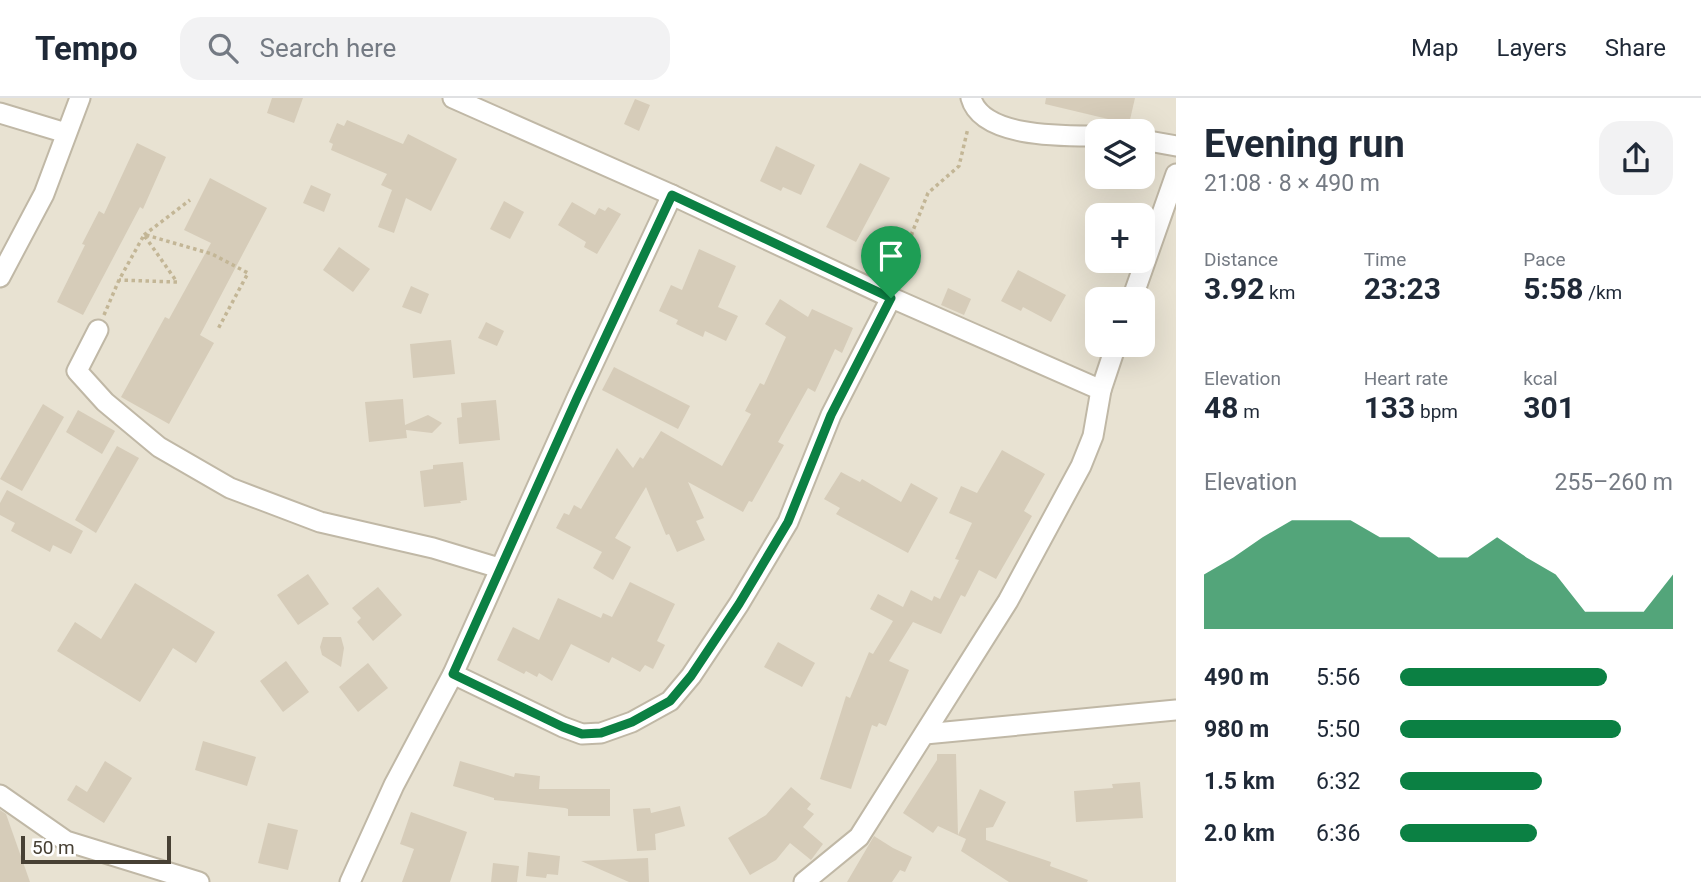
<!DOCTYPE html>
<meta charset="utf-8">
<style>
body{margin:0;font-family:Roboto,sans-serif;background:#f2f2f3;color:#1f2937;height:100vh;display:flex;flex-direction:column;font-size:26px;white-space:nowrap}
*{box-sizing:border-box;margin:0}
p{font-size:23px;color:#747a83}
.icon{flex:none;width:38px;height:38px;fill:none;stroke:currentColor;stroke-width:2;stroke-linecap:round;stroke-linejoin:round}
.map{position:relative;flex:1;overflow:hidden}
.sheet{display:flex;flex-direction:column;background:#fff;width:525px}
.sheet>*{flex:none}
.fabs{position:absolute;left:1085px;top:21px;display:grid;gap:14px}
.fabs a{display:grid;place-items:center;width:70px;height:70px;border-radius:14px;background:#fff;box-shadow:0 7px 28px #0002;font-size:35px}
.scale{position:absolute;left:21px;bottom:18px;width:150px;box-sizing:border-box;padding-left:7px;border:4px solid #474034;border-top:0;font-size:19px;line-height:24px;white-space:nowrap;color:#474034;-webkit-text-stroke:5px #fff;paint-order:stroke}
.pin{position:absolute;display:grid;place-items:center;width:60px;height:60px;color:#fff;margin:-72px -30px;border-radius:50% 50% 50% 0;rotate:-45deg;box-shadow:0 0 7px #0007}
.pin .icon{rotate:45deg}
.round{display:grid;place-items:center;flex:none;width:74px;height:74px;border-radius:21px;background:#f2f2f3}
.overview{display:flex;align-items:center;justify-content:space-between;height:119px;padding:0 28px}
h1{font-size:38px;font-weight:700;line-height:52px}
.stats{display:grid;grid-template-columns:repeat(3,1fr);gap:10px;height:119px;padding:7px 28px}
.stats div{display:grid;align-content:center}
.stats b{font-size:30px;font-weight:700}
.stats small{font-size:19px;font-weight:400}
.stats p{font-size:19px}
.chart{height:196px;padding:14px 28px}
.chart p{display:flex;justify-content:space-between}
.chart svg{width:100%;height:126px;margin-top:7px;fill:#0b8043;opacity:.7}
ul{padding:0 28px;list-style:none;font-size:23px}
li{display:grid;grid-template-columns:112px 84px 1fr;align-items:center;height:52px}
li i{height:18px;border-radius:9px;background:#0b8043}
header{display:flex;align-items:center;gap:42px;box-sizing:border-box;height:98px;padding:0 35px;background:#fff;border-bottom:2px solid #e0e1e3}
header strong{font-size:33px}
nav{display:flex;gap:38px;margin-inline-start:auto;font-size:24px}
.search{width:490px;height:63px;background:#f2f2f3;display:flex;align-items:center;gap:18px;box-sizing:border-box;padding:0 24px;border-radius:21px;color:#747a83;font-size:26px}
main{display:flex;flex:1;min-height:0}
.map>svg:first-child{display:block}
</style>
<header>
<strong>Tempo</strong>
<div class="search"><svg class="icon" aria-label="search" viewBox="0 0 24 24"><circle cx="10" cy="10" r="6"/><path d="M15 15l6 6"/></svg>Search here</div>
<nav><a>Map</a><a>Layers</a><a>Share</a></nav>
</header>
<main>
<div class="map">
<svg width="1176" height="784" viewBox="0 0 1176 784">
<rect width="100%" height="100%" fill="#f4f0e4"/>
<path fill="#e8e2d2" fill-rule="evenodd" d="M0,0H1176V784H0ZM1097,33H1143V79H1097ZM1097,117H1143V163H1097ZM1097,201H1143V247H1097Z"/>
<g fill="#d6ccb9">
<polygon points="272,0 303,0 294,25 267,15"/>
<polygon points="1046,0 1135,0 1129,26 1045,6"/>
<polygon points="635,1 650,7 639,33 624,26"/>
<polygon points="347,22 403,46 408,36 457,61 431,113 406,100 394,135 378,129 392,92 381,87 387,76 331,52 333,46 329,44 337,25 344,28"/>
<polygon points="137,45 166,59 143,111 140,109 83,217 57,204 85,147 82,146 99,113 104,116"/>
<polygon points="776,48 815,67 801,97 783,89 781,93 760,83"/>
<polygon points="860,65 890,80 856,144 826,129"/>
<polygon points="210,80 267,110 200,237 214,245 169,326 121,299 165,219 169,221 211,145 184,132"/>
<polygon points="311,87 331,96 324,114 303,105"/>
<polygon points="504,103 524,114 510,141 490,131"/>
<polygon points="572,104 595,117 599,110 605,113 608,109 621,116 597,156 584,149 586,144 558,127"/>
<polygon points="339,149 370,171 353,194 323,172"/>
<polygon points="699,151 736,168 718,209 738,218 726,243 705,233 703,239 676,226 678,222 659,213 671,187 682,192"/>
<polygon points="1018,172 1066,197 1051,224 1023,209 1021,213 1001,203"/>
<polygon points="411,188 429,196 421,216 402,209"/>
<polygon points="948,190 971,201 964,217 941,207"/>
<polygon points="780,201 808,219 812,211 853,230 842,255 835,251 815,294 808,290 778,344 784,347 752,404 749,403 743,414 688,384 704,420 696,423 705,442 677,454 669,436 666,437 646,389 615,440 631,449 613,482 593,470 602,454 556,430 564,415 569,417 574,407 581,411 617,350 633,370 640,359 643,361 661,333 722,368 751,316 745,313 760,285 764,287 786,239 765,226"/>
<polygon points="486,224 504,233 497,248 478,240"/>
<polygon points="451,242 455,276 413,280 410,246"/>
<polygon points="614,269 690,308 678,331 602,292"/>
<polygon points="403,301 405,327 428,317 442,325 432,335 406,332 407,340 369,344 365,304"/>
<polygon points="496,302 500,342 459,346 457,320 462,319 461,305"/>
<polygon points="43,306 64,319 22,393 0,381"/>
<polygon points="78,312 115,333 102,356 66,334"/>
<polygon points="117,348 139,360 96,435 75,422"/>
<polygon points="1002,352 1045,376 1024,413 1032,418 996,481 979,472 965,499 961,497 941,536 913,524 889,563 909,572 886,628 879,625 877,629 872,627 851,691 820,681 846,598 850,600 869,554 873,556 893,523 870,511 878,496 903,509 911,492 932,503 934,498 940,501 959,462 955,461 972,425 949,415 961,388 977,395"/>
<polygon points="463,364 467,402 460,403 461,405 424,409 420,373 433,371 433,367"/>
<polygon points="841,374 860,384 862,381 901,404 911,385 938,400 908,455 836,416 840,410 824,401"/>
<polygon points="7,392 83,433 71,456 53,447 50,454 11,433 15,425 0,417 0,405"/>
<polygon points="308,476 329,506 298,527 277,497"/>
<polygon points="630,484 675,506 657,543 665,547 653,571 645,567 640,574 612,559 609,565 571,546 552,583 539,575 537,579 526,573 524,576 497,562 513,529 539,542 558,500 601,520 603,515 612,519"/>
<polygon points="135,485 215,534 196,565 173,550 140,604 57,553 75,524 101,541"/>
<polygon points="378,489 402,517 373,543 357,524 361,520 352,510"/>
<polygon points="323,539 341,539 344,550 341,569 322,557 320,549"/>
<polygon points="778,544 815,565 802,589 764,569"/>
<polygon points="286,563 309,594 283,614 260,583"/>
<polygon points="368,565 388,590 358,614 339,589"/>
<polygon points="203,643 256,659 247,688 195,672"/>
<polygon points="937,656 956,656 958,737 980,691 1006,704 993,729 986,730 986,742 1051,764 1050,768 1088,782 1087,784 1009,784 961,753 966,741 938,728 933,735 903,715 937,662"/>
<polygon points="105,663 132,680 104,725 67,702 76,687 87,694"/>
<polygon points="460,663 514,679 515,675 540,678 539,691 610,691 610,718 568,718 568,711 565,710 494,702 494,700 453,688"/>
<polygon points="1140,684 1143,720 1076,724 1074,693 1113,690 1112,686"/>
<polygon points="791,689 811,706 807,711 814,716 803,729 823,746 811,762 790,745 776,762 750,777 728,740 766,717"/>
<polygon points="680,708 685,728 655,736 656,752 637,753 633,711 650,710 651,715"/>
<polygon points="0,712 6,716 30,784 0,784"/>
<polygon points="411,714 467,734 450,784 402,784 414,751 400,746"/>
<polygon points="268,725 298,732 288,772 258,765"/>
<polygon points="874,738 893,750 912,759 905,774 900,772 892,784 847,784"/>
<polygon points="528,754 560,758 558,777 547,776 546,780 526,778"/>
<polygon points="648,760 649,784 629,784 581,763"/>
<polygon points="493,765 519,768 517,784 491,784"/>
</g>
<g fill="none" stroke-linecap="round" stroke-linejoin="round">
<defs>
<g id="minor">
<polyline points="453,0 672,97 883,196 1101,292 1093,338 1081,368 1008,503 859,739 804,784"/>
<path d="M971,0C982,40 1064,38 1097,38"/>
<polyline points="0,15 66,35"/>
<polyline points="1143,42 1176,48"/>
<polyline points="0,179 44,96 80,0"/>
<polyline points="1132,201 1176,76"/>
<polyline points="98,232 77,273 105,304 159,349 230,390 320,424 433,450 499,470"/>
<polyline points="1101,292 1116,247"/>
<polyline points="453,576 563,629 582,636 601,635 632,624 670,603 691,578 739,506 788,424 831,317 891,200"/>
<polyline points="925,636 1176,612"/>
<polyline points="0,697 66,743 199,784"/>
<polyline points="350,784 394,687 453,576 577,300 672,97"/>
</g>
</defs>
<use href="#minor" stroke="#c0b8a6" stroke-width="23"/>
<g stroke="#c3b696" stroke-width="3.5" stroke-dasharray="3.5 3.5" stroke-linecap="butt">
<polyline points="144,137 190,102"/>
<polyline points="146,137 212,156 248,175 218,231"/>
<polyline points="902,184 908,177 912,135 928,95 959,68 968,30"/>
<polyline points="104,217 119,182 144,137 177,184 119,182"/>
</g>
<use href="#minor" stroke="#fff" stroke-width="19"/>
</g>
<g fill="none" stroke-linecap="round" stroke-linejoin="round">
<defs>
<polygon id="route" points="672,97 891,200 831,317 788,424 739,506 691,578 670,603 632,624 601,635 582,636 563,629 453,576 577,300"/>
</defs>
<use href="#route" stroke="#fff" stroke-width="14"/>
<use href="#route" stroke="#0b8043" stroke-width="9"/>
</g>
</svg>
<div class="fabs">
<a><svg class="icon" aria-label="layers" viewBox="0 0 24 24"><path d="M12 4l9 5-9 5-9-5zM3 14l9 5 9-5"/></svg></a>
<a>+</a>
<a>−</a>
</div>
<div class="scale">50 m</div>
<div class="pin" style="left:891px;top:200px;background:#1e9e55"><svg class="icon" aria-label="arrive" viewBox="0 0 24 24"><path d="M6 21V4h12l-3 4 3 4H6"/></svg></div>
</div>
<section class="sheet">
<div class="overview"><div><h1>Evening run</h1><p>21:08 · 8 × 490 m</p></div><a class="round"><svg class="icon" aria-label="share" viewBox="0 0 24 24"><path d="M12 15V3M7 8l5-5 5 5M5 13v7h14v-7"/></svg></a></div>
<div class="stats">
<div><p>Distance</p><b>3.92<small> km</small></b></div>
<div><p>Time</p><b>23:23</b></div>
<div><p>Pace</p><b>5:58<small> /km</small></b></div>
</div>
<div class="stats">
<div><p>Elevation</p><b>48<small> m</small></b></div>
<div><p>Heart rate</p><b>133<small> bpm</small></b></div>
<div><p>kcal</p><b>301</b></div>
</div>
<div class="chart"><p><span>Elevation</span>255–260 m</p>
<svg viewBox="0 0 160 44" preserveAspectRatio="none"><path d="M0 44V25L10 19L20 12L30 6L40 6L50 6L60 12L70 12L80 19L90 19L100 12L110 19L120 25L130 38L140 38L150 38L160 25V44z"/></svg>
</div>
<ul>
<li><b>490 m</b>5:56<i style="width:76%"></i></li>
<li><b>980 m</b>5:50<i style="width:81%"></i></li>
<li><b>1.5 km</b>6:32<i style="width:52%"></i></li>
<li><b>2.0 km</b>6:36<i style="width:50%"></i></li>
</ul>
</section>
</main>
